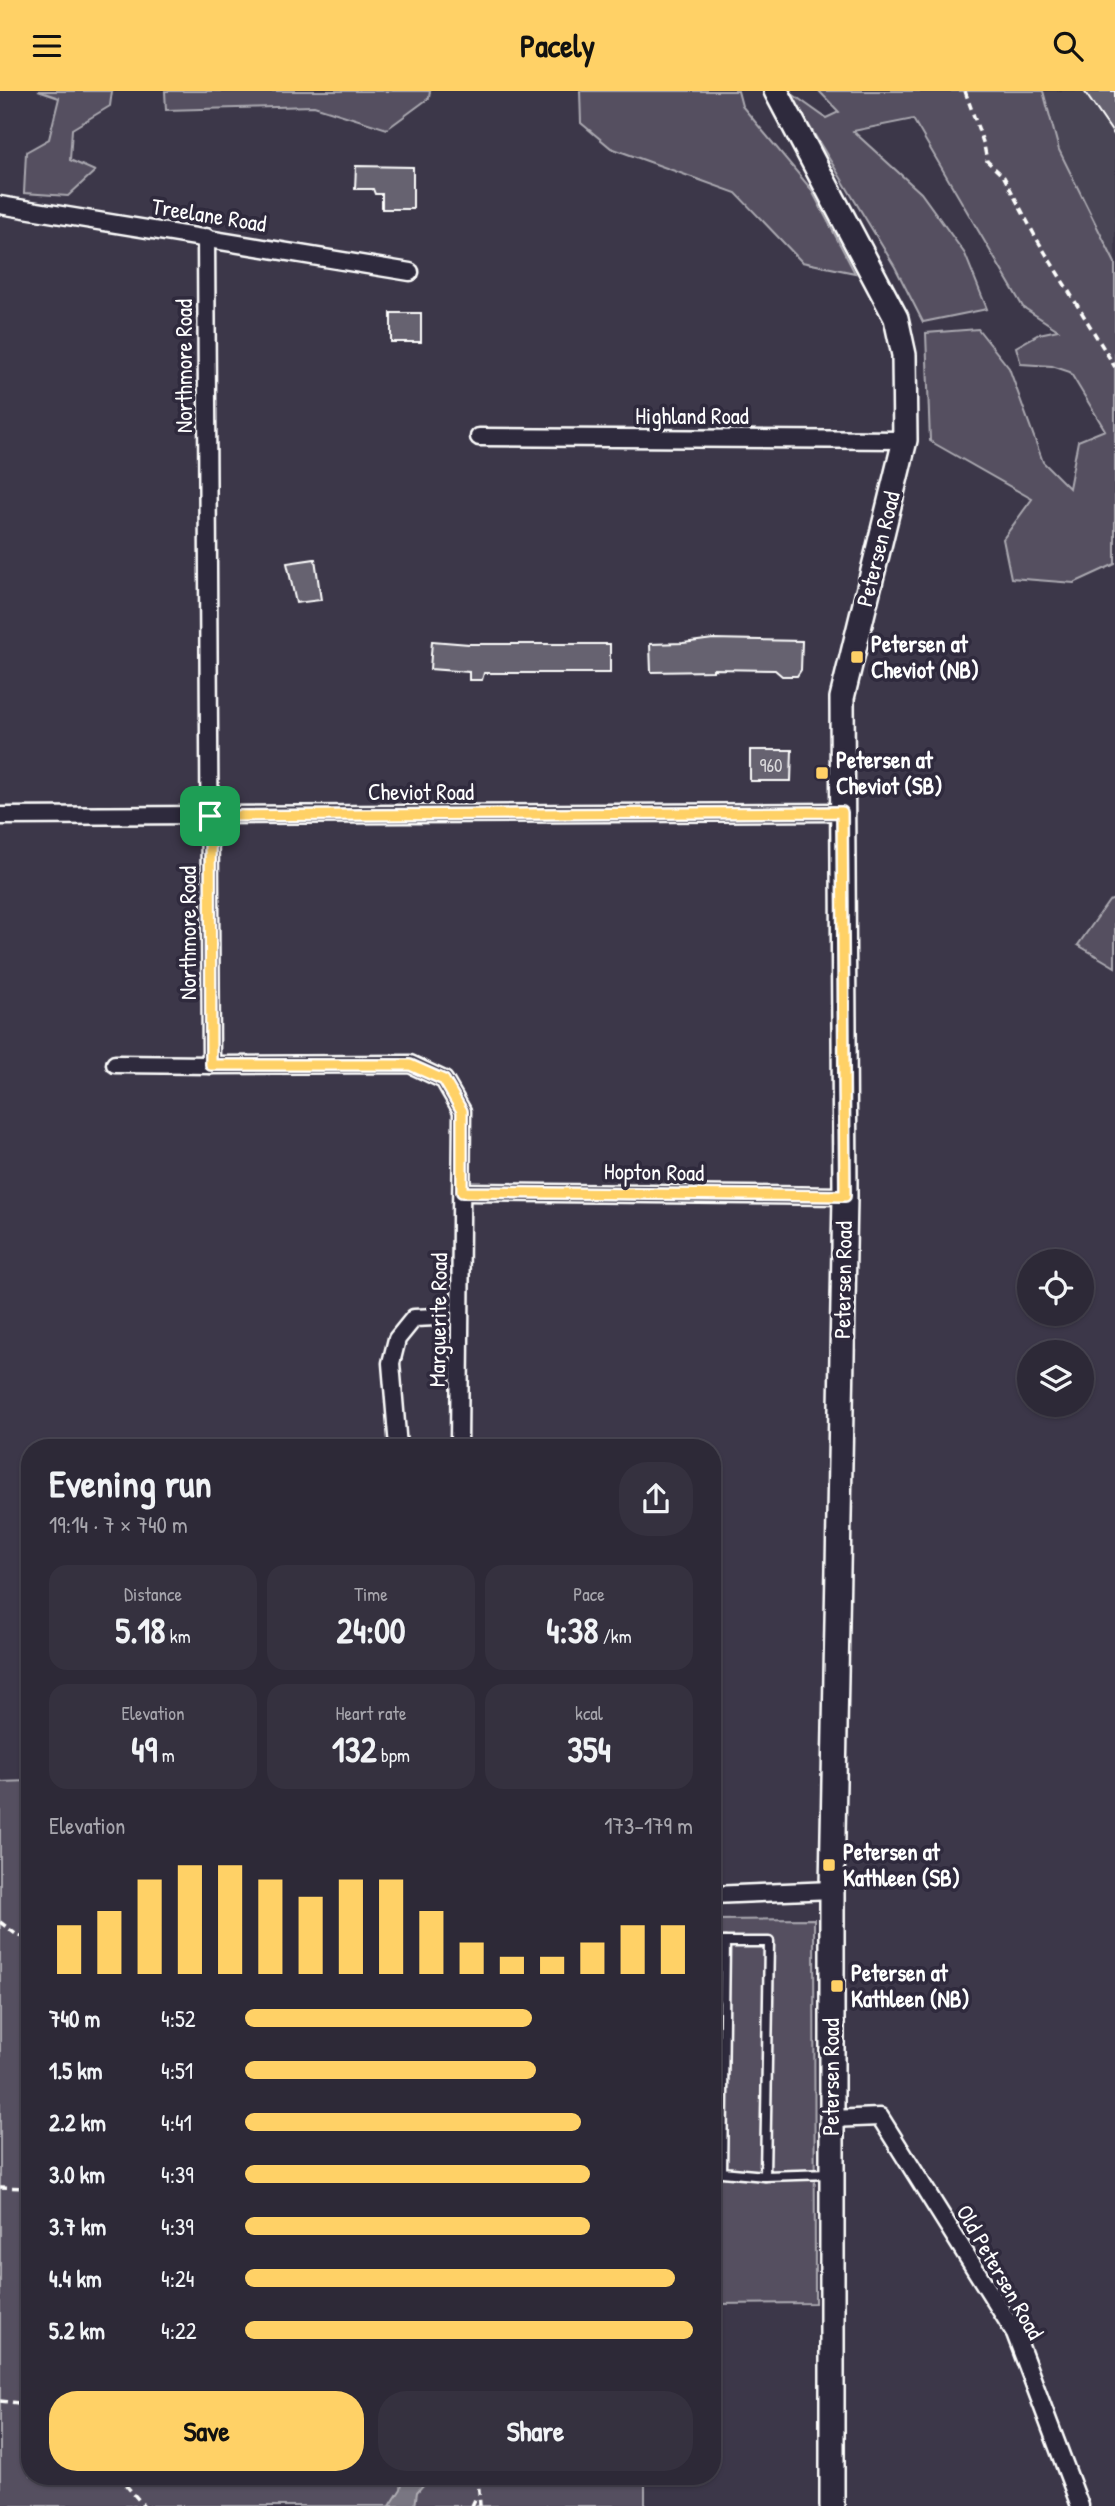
<!DOCTYPE html>
<meta charset="utf-8">
<style>
body{margin:0;font-family:"Patrick Hand",sans-serif;background:#35313f;color:#f1f3f6;height:100vh;display:flex;flex-direction:column;font-size:26px;white-space:nowrap}
*{box-sizing:border-box;margin:0}
p{font-size:23px;color:#a7a6ad}
.icon{flex:none;width:38px;height:38px;fill:none;stroke:currentColor;stroke-width:2;stroke-linecap:round;stroke-linejoin:round}
.map{position:relative;flex:1;overflow:hidden}
.drawer{position:absolute;left:21px;top:1348px;width:700px;height:1046px;display:flex;flex-direction:column;background:#2d2937;border-radius:28px;box-shadow:0 2px 5px #0004,0 0 0 2px #484552}
.drawer>*{flex:none}
.tools{position:absolute;left:1017px;top:1158px;display:grid;gap:14px}
.tools a{display:grid;place-items:center;width:77px;height:77px;border-radius:50%;background:#2d2937;box-shadow:0 2px 5px #0004,0 0 0 2px #484552;font-size:35px}
.pin{position:absolute;display:grid;place-items:center;width:60px;height:60px;color:#fff;margin:-30px;border-radius:14px;box-shadow:0 4px 10px #0006}
.round{display:grid;place-items:center;flex:none;width:74px;height:74px;border-radius:28px;background:#35313f}
.summary{display:flex;align-items:center;justify-content:space-between;height:119px;padding:0 28px}
h1{font-size:38px;font-weight:700;line-height:52px}
.stats{display:grid;grid-template-columns:repeat(3,1fr);gap:10px;height:119px;padding:7px 28px}
.stats div{display:grid;align-content:center;border-radius:18px;background:#35313f;text-align:center}
.stats b{font-size:35px;font-weight:700}
.stats small{font-size:19px;font-weight:400}
.stats p{font-size:19px}
.chart{height:196px;padding:14px 28px}
.chart p{display:flex;justify-content:space-between}
.chart svg{width:100%;height:126px;margin-top:7px;stroke:#ffd166;stroke-width:6}
.action{display:flex;gap:14px;margin-top:auto;padding:14px 28px}
.action a{flex:1;height:80px;border-radius:28px;background:#ffd166;color:#111;font-size:28px;font-weight:700;line-height:80px;text-align:center}
.action a+a{background:#35313f;color:#f1f3f6}
ul{padding:0 28px;list-style:none;font-size:23px}
li{display:grid;grid-template-columns:112px 84px 1fr;align-items:center;height:52px}
li i{height:18px;border-radius:9px;background:#ffd166}
header{display:flex;justify-content:space-between;align-items:center;height:91px;padding:0 28px;background:#ffd166;color:#111;font-size:32px;font-weight:700}
.map>svg:first-child{display:block}
</style>
<header><svg class="icon" aria-label="menu" viewBox="0 0 24 24"><path d="M4 6h16M4 12h16M4 18h16"/></svg>Pacely<svg class="icon" aria-label="search" viewBox="0 0 24 24"><circle cx="10" cy="10" r="6"/><path d="M15 15l6 6"/></svg></header>
<div class="map">
<svg width="1115" height="2415" viewBox="0 0 1115 2415">
<rect width="100%" height="100%" fill="#3c3749"/>
<filter id="ink" filterUnits="userSpaceOnUse"><feTurbulence type="fractalNoise" baseFrequency=".0143" numOctaves="2"/><feDisplacementMap in="SourceGraphic" scale="14" xChannelSelector="R" yChannelSelector="G"/><feConvolveMatrix kernelMatrix="1 2 1 2 8 2 1 2 1" color-interpolation-filters="sRGB"/></filter>
<g filter="url(#ink)">
<polygon fill="#494455" points="991,0 1115,0 1115,245"/>
<g fill="#555060" stroke="#aaa8b0" stroke-width="2">
<polygon points="38,0 112,0 110,15 72,38 70,69 95,80 68,105 24,102 26,61 49,48 59,7"/>
<polygon points="165,0 430,0 429,7 387,38 314,15 166,19"/>
<polygon points="580,0 738,0 742,15 811,98 855,182 802,171 736,102 611,57 581,32"/>
<polygon points="788,0 826,27 839,21 819,0 1043,0 1059,59 1115,172 1115,473 1074,492 1011,487 1003,448 1032,408 930,350 926,242 978,238 1009,277 1043,371 1069,397 1078,350 1105,339 1070,281 1052,275 1021,273 1016,256 1039,243 1058,239 1023,216 913,28 853,40 921,102 965,163 987,218 923,231 895,176"/>
<polygon points="1115,808 1115,876 1078,854 1109,810"/>
<polygon points="30,1690 30,2385 645,2385 645,2415 0,2415 0,1691"/>
<polygon points="814,1828 815,2212 712,2213 712,1829"/>
</g>
<polygon fill="#797682" stroke="#afadb4" stroke-width="2" points="403,2385 431,2385 417,2401 415,2415 390,2415 401,2398"/>
<g fill="#666270" stroke="#fff" stroke-width="2">
<polygon points="1084,0 1115,0 1115,45"/>
<polygon points="356,75 413,76 413,118 382,118 382,103 375,103 373,98 355,98"/>
<rect x="391" y="222" width="30" height="29"/>
<polygon points="315,468 321,509 296,512 287,472"/>
<polygon points="713,548 802,550 801,579 797,585 782,585 775,579 713,578 713,580 651,581 650,553 683,552"/>
<polygon points="432,550 469,553 610,553 610,582 484,582 482,589 469,589 469,581 430,578"/>
<polygon points="750,659 792,659 791,690 750,690"/>
</g>
<g fill="none" stroke-linecap="round" stroke-linejoin="round">
<defs>
<g id="lane">
<polyline points="712,1851 769,1851 765,2085 830,2083"/>
<polyline points="725,1851 722,2081 765,2085"/>
</g>
<g id="street">
<polyline points="0,114 410,181"/>
<polyline points="206,146 211,974 410,973 444,989 462,1020 459,1356"/>
<polyline points="479,346 905,349"/>
<polyline points="0,725 842,721"/>
<polyline points="115,973 211,974"/>
<polyline points="462,1101 845,1105"/>
<polyline points="398,1356 391,1272 397,1248 414,1227 436,1226"/>
<polyline points="712,1804 832,1799"/>
<polyline points="830,2028 880,2026 1015,2242 1080,2415"/>
</g>
<polyline id="secondary" points="776,0 896,227 904,264 905,349 842,607 845,1105 832,1797 832,2415"/>
</defs>
<use href="#lane" stroke="#fff" stroke-width="13"/>
<use href="#street" stroke="#fff" stroke-width="21"/>
<use href="#secondary" stroke="#fff" stroke-width="28"/>
<g stroke="#fff" stroke-width="3.5" stroke-dasharray="7 5" stroke-linecap="butt">
<polyline points="965,0 984,54 987,70 1004,86 1035,145 1115,276"/>
<polyline points="0,1831 17,1844 30,1848"/>
<polyline points="0,2096 30,2097"/>
<polyline points="0,2310 30,2313"/>
<polyline points="118,2385 144,2415"/>
<polyline points="478,2385 480,2415"/>
<polyline points="472,2415 477,2404"/>
</g>
<use href="#lane" stroke="#2f2a3d" stroke-width="8"/>
<use href="#street" stroke="#2f2a3d" stroke-width="16"/>
<use href="#secondary" stroke="#2f2a3d" stroke-width="23"/>
</g>
</g>
<g fill="none" stroke-linecap="round" stroke-linejoin="round" filter="url(#ink)">
<defs>
<polygon id="route" points="842,721 845,1105 462,1101 462,1020 444,989 410,974 211,974 210,725"/>
</defs>
<use href="#route" stroke="#fff" stroke-width="14"/>
<use href="#route" stroke="#ffd166" stroke-width="9"/>
</g>
<g fill="#ffd166" stroke="#2f2a3d" stroke-width="2.5">
<rect x="850" y="559" width="14" height="14" rx="3.5"/>
<rect x="815" y="675" width="14" height="14" rx="3.5"/>
<rect x="822" y="1767" width="14" height="14" rx="3.5"/>
<rect x="830" y="1888" width="14" height="14" rx="3.5"/>
</g>
<g text-anchor="middle" stroke-width="7" stroke-linejoin="round" paint-order="stroke">
<g font-size="19" fill="#d9d8db">
<text x="771" y="681">960</text>
</g>
<g font-size="23" fill="#fff" stroke="#2f2a3d">
<text transform="translate(209 124) rotate(9)" y="8">Treelane Road</text>
<text transform="translate(184 275) rotate(-90)" y="8">Northmore Road</text>
<text x="692" y="333">Highland Road</text>
<text transform="translate(878 458) rotate(-76)" y="8">Petersen Road</text>
<text x="421" y="709">Cheviot Road</text>
<text transform="translate(188 842) rotate(-90)" y="8">Northmore Road</text>
<text transform="translate(654 1081) rotate(1)" y="8">Hopton Road</text>
<text transform="translate(843 1189) rotate(-89)" y="8">Petersen Road</text>
<text transform="translate(438 1229) rotate(-89)" y="8">Marguerite Road</text>
<text transform="translate(831 1986) rotate(-90)" y="8">Petersen Road</text>
<text transform="translate(1000 2181) rotate(60)" y="8">Old Petersen Road</text>
</g>
<g font-size="23" font-weight="bold" fill="#fff" stroke="#2f2a3d" text-anchor="start">
<text x="871" y="561">Petersen at<tspan x="871" dy="26">Cheviot (NB)</tspan></text>
<text x="836" y="677">Petersen at<tspan x="836" dy="26">Cheviot (SB)</tspan></text>
<text x="843" y="1769">Petersen at<tspan x="843" dy="26">Kathleen (SB)</tspan></text>
<text x="851" y="1890">Petersen at<tspan x="851" dy="26">Kathleen (NB)</tspan></text>
</g>
</g>
</svg>
<div class="tools">
<a><svg class="icon" aria-label="locate" viewBox="0 0 24 24"><circle cx="12" cy="12" r="6"/><path d="M12 2v4M12 18v4M2 12h4M18 12h4"/></svg></a>
<a><svg class="icon" aria-label="layers" viewBox="0 0 24 24"><path d="M12 4l9 5-9 5-9-5zM3 14l9 5 9-5"/></svg></a>
</div>
<div class="pin" style="left:210px;top:725px;background:#1e9e55"><svg class="icon" aria-label="arrive" viewBox="0 0 24 24"><path d="M6 21V4h12l-3 4 3 4H6"/></svg></div>
<section class="drawer">
<div class="summary"><div><h1>Evening run</h1><p>19:14 · 7 × 740 m</p></div><a class="round"><svg class="icon" aria-label="share" viewBox="0 0 24 24"><path d="M12 15V3M7 8l5-5 5 5M5 13v7h14v-7"/></svg></a></div>
<div class="stats">
<div><p>Distance</p><b>5.18<small> km</small></b></div>
<div><p>Time</p><b>24:00</b></div>
<div><p>Pace</p><b>4:38<small> /km</small></b></div>
</div>
<div class="stats">
<div><p>Elevation</p><b>49<small> m</small></b></div>
<div><p>Heart rate</p><b>132<small> bpm</small></b></div>
<div><p>kcal</p><b>354</b></div>
</div>
<div class="chart"><p><span>Elevation</span>173–179 m</p>
<svg viewBox="0 0 160 44" preserveAspectRatio="none"><path d="M5 44V27M15 44V22M25 44V11M35 44V6M45 44V6M55 44V11M65 44V17M75 44V11M85 44V11M95 44V22M105 44V33M115 44V38M125 44V38M135 44V33M145 44V27M155 44V27"/></svg>
</div>
<ul>
<li><b>740 m</b>4:52<i style="width:64%"></i></li>
<li><b>1.5 km</b>4:51<i style="width:65%"></i></li>
<li><b>2.2 km</b>4:41<i style="width:75%"></i></li>
<li><b>3.0 km</b>4:39<i style="width:77%"></i></li>
<li><b>3.7 km</b>4:39<i style="width:77%"></i></li>
<li><b>4.4 km</b>4:24<i style="width:96%"></i></li>
<li><b>5.2 km</b>4:22<i style="width:100%"></i></li>
</ul>
<div class="action"><a>Save</a><a>Share</a></div>
</section>
</div>
